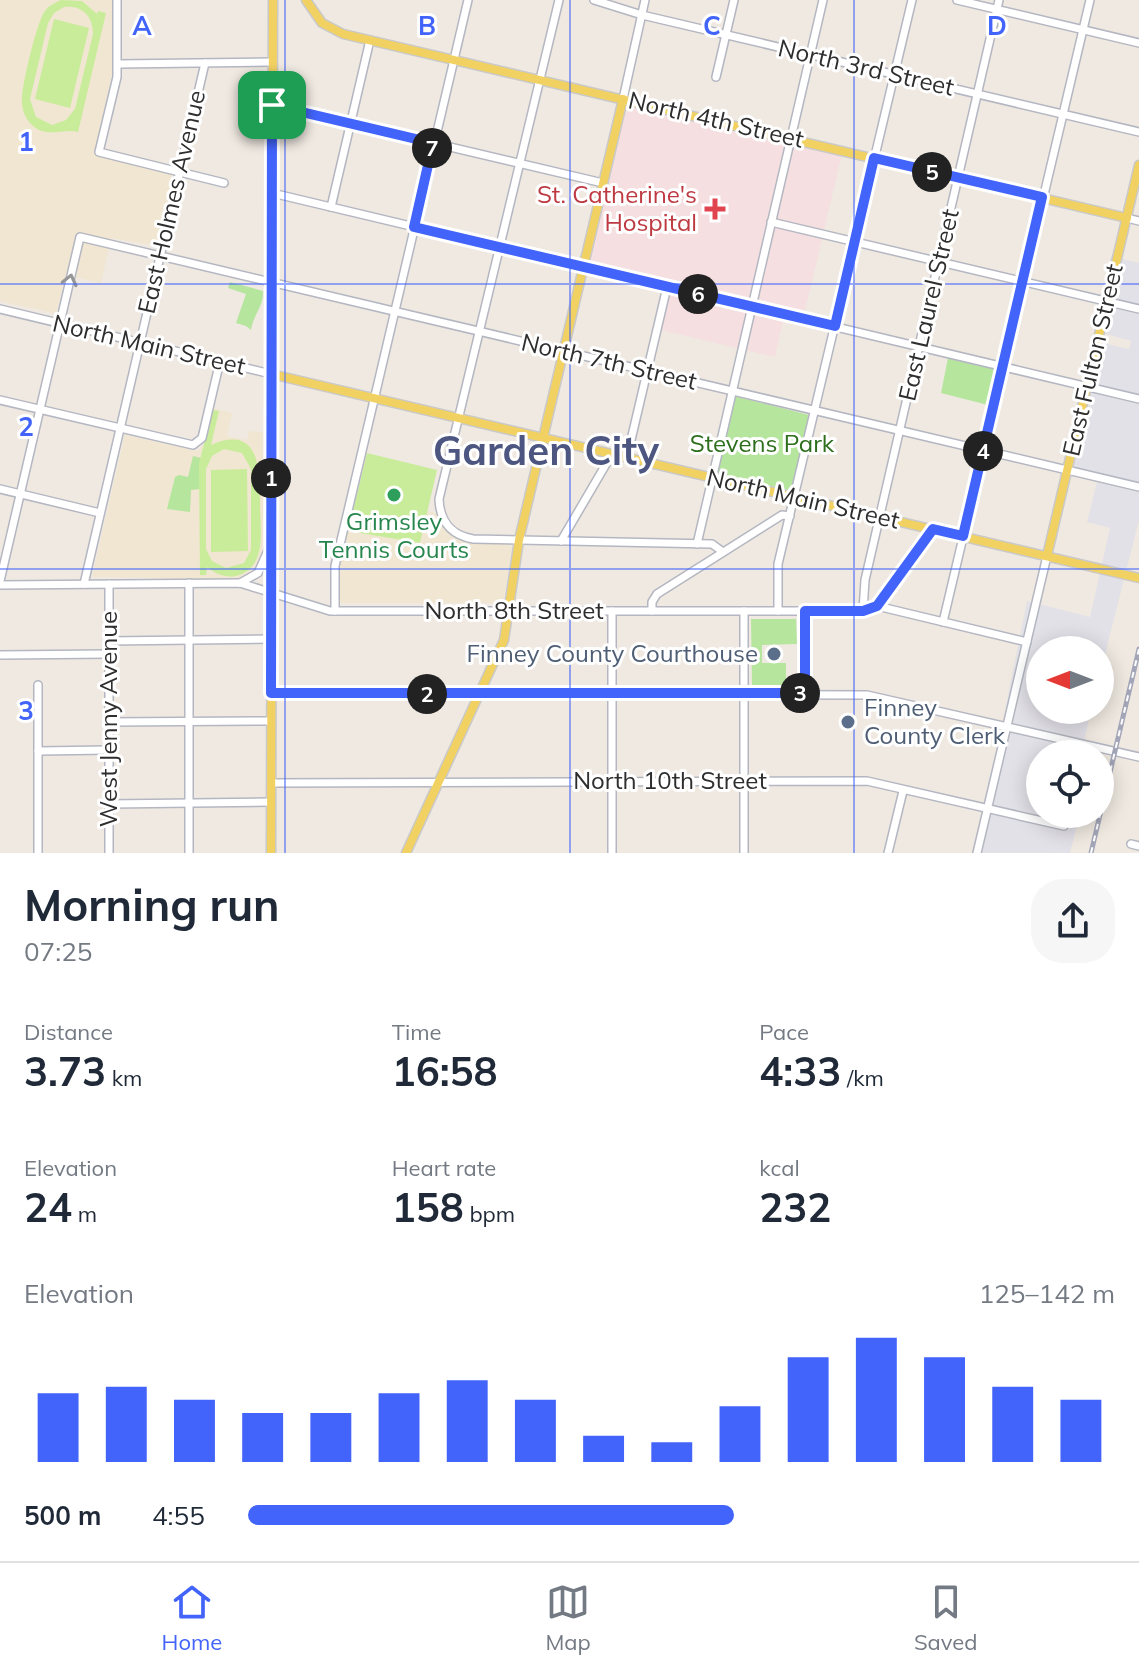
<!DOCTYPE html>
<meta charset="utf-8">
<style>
body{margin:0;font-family:Mulish,sans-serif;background:#f6f6f7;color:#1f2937;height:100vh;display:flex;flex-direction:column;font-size:30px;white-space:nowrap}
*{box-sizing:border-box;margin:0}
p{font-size:26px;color:#747a83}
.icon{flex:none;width:44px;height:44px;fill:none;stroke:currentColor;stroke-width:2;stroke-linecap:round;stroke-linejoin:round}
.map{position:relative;height:853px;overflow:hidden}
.details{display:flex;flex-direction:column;background:#fff;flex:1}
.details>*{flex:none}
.needle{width:52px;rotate:270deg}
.controls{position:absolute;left:1026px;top:636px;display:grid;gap:16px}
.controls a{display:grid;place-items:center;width:88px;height:88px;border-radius:50%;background:#fff;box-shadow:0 4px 20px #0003;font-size:40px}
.pin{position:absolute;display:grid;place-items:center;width:68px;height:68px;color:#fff;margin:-34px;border-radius:16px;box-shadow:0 4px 12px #0006}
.km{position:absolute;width:40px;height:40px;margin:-20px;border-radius:50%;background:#222;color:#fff;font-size:22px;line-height:40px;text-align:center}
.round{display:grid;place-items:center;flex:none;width:84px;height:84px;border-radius:32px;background:#f6f6f7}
.head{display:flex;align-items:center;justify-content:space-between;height:136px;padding:0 24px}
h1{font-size:44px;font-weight:700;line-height:60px}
.stats{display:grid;grid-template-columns:repeat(3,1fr);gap:12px;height:136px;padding:8px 24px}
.stats div{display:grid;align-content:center}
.stats b{font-size:40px;font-weight:700}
.stats small{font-size:22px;font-weight:400}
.stats p{font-size:22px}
.chart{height:224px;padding:16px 24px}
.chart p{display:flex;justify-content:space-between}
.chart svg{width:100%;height:144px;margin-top:8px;stroke:#4264fb;stroke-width:6}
ul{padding:0 24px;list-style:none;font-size:26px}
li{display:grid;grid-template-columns:128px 96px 1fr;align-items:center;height:60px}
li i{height:20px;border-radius:10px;background:#4264fb}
.tab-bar{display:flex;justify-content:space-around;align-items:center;height:112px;border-top:2px solid #e0e1e3;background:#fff;font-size:22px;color:#747a83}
.tab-bar a{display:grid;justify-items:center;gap:4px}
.tab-bar .on{color:#4264fb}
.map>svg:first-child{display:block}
</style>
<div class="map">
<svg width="1139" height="853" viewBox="0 0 1139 853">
<rect width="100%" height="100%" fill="#efe9e1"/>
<polygon fill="#e3e1e8" points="1111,256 1138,263 1139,260 1139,520 1100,674 1100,650 1040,650 1040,710 1091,710 1081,754 1040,754 1041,817 1077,825 1070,853 972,853 1003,721 1027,601 1090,617 1110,528 1087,522 1097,482 1061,473 1093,341 1129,349 1131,341 1095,331"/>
<g fill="#f0e6d1">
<polygon points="0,0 112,0 112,74 94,154 171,174 173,180 158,246 111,238 101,283 65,275 57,311 53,313 0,301"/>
<polygon points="213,408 232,413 227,436 247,440 249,431 264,432 266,537 264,556 258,570 243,579 92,577 125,435 198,451 205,441"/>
<polygon points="427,511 436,513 444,529 458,540 472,544 508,544 512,548 503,603 340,603 340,566 348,531 420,543"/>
</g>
<polygon fill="#f5dfe0" points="626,102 842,154 802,324 783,320 775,357 661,330 671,284 588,264"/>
<g fill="#b6e59e">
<path d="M230,282L263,291C264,306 253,315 251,330L246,326L236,323L246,294L228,288Z"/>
<polygon points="948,358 996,369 988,405 941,393"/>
<polygon points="734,396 809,415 791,491 716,472"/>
<polygon points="193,456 201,458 200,489 191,490 190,512 167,509 175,477 179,475 188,477"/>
<polygon points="751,619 796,619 797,644 762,645 762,663 786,663 786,685 752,685"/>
</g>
<g fill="#c9ec9a" fill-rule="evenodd">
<path d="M61,0L82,1L97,14L98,11L106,13L78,132C64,128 47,139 32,125C26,119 22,111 22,102C21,88 37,21 45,11C49,5 55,3 61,0ZM64,7C82,5 93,16 93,34L75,109L66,120L52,125L36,117L30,99L48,23L54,13Z"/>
<polygon points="54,19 89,28 70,108 35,99"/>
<path d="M213,410L219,411L211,445C261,423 260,472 260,505C260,529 268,568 236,576C225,578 216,574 207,567L206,575H200L199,463ZM224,449L242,453L251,469V550L244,563L226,568L212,561L206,549V469L212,456Z"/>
<polygon points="367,453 437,470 420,543 348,531"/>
<polygon points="247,469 248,551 211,552 211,470"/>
</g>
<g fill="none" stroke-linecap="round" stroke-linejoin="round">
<defs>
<g id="minor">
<polyline points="117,0 117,77 99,152 224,183"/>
<path d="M559,0L439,499C440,522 451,535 473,539L712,544L723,552"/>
<polyline points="594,0 642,15 1139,132"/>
<polyline points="957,0 1139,43"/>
<polyline points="118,64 273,62"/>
<polyline points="716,77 734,0"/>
<polyline points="623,99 645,0"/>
<polyline points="272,105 603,183"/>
<polyline points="272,193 1139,399"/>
<polyline points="331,207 370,40"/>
<polyline points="1127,218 1139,221"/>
<polyline points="771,222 1139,309"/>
<polyline points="0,309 271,374"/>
<polyline points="0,400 193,445 202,438 220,361"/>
<polyline points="627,457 667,287"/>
<polyline points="0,489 100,513"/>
<polyline points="561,541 612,454"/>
<polyline points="697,544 823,0"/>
<polyline points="0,581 80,237 1139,487"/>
<polyline points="240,583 258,573 270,546"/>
<polyline points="84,584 205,63"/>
<polyline points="0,585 240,583 330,611 863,611 877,606 1027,642"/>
<polyline points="877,606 933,529"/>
<polyline points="335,611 335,566 468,0"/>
<polyline points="652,611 652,602 657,594 782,515 790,516"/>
<polyline points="744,611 744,853"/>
<polyline points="778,611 778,564 912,0"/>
<polyline points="863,611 865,580 999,0"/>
<polyline points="943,622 1090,0"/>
<polyline points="109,641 271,639"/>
<polyline points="0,655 109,654"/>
<polyline points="271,693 867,695 1139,757"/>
<polyline points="805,693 805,611"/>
<polyline points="109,722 270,721"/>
<polyline points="38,751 109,750"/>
<polyline points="271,783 867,781 1064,826"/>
<polyline points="109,804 271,802"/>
<polyline points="1131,844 1139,846"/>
<polyline points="38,853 38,685"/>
<polyline points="109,853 109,584"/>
<polyline points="189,853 189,583"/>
<polyline points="612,853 612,611"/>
<polyline points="888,853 903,791"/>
<polyline points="977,853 1047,556"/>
</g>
<g id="major">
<polyline points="306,0 322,23 343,34 1127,218"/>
<polyline points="271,374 1139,578"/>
<polyline points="1047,556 1139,165"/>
<polyline points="271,853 273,0"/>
<polyline points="406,853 504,640 519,540 623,99"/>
</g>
</defs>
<use href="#minor" stroke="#b4b7c1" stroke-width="10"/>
<use href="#major" stroke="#c9c9c9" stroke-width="11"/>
<use href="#minor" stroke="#fff" stroke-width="7"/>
<use href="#major" stroke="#f2d163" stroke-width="8"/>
<defs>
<polyline id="rail" points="1091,853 1139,649"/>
</defs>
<use href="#rail" stroke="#a3a6b8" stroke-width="5"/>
<use href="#rail" stroke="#fff" stroke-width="2" stroke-dasharray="6" stroke-linecap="butt"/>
</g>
<defs><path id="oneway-chevron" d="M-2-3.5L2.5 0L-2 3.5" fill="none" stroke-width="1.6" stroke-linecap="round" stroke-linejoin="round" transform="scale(2)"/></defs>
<use stroke="#969696" href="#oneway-chevron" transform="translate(70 280) rotate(-77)"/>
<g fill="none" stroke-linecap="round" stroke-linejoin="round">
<defs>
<polygon id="route" points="272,105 433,143 414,227 835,326 874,158 1042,197 963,536 933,529 877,606 863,611 805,611 805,693 271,693"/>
</defs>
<use href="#route" stroke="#fff" stroke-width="16"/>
<use href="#route" stroke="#4264fb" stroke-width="10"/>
</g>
<path fill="none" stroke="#4264fb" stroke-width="2" stroke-opacity="0.55" d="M285,0V853M570,0V853M854,0V853M0,284H1139M0,569H1139"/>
<path fill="#e0444e" stroke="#fff" stroke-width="3" d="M711 197h8v8h8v8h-8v8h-8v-8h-8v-8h8z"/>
<circle fill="#2e9e5b" stroke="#fff" stroke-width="3" cx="394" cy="495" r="8"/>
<g fill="#5c6f8a" stroke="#fff" stroke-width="3">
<circle cx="774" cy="654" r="8"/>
<circle cx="848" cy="722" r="8"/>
</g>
<g text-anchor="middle" stroke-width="6" stroke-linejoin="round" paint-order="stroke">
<g font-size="24" fill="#2e2e2e" stroke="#fff">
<text transform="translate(866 68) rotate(13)" y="8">North 3rd Street</text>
<text transform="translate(716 120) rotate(13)" y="8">North 4th Street</text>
<text transform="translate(172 202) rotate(-77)" y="8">East Holmes Avenue</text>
<text transform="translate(929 305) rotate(-77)" y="8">East Laurel Street</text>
<text transform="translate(149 345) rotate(13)" y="8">North Main Street</text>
<text transform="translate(1093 360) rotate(-77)" y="8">East Fulton Street</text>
<text transform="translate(609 362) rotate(13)" y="8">North 7th Street</text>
<text transform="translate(803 499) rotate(13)" y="8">North Main Street</text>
<text x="514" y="619">North 8th Street</text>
<text transform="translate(109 719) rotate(-90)" y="8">West Jenny Avenue</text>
<text x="670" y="789">North 10th Street</text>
</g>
<g font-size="24" fill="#be3a42" stroke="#fff" text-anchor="end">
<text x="697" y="203">St. Catherine's<tspan x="697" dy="28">Hospital</tspan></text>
</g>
<g font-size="24" fill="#2c6e1b" stroke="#fff">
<text x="762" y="452">Stevens Park</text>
</g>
<g font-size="24" fill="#27864d" stroke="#fff">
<text x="394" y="530">Grimsley<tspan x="394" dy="28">Tennis Courts</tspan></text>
</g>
<g font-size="24" fill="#4e5e75" stroke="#fff" text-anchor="end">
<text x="758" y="662">Finney County Courthouse</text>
<text x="864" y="716" text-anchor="start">Finney<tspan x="864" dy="28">County Clerk</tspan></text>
</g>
<g font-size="40" font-weight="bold" fill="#4d5680" stroke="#fff">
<text x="546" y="465">Garden City</text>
</g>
</g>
<g font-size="26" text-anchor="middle" font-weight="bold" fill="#4264fb" stroke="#fff" stroke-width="6" stroke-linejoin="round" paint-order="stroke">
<text x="142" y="35">A</text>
<text x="427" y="35">B</text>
<text x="712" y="35">C</text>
<text x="997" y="35">D</text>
<text x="26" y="151">1</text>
<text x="26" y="436">2</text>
<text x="26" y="720">3</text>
</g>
</svg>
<div class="controls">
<a><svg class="needle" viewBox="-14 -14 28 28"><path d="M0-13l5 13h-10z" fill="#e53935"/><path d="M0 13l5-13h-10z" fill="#747a83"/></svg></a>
<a><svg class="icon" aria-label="locate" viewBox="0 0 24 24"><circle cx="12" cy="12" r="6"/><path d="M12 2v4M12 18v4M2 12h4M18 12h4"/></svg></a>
</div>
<div class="pin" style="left:272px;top:105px;background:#1e9e55"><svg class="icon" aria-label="arrive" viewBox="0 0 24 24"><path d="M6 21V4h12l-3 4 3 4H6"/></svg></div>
<b class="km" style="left:271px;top:478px">1</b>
<b class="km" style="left:427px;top:694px">2</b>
<b class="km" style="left:800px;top:693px">3</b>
<b class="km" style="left:983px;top:451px">4</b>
<b class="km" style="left:932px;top:172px">5</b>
<b class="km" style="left:698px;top:294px">6</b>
<b class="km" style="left:432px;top:148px">7</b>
</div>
<section class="details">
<div class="head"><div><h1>Morning run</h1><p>07:25</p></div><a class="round"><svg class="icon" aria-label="share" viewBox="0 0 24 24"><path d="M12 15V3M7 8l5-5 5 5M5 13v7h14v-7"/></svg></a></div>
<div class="stats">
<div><p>Distance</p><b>3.73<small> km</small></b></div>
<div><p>Time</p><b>16:58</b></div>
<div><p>Pace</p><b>4:33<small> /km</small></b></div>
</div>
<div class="stats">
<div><p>Elevation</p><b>24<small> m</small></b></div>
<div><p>Heart rate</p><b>158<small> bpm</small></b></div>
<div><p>kcal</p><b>232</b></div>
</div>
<div class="chart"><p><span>Elevation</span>125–142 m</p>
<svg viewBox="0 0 160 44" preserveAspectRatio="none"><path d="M5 44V23M15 44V21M25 44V25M35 44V29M45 44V29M55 44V23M65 44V19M75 44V25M85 44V36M95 44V38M105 44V27M115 44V12M125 44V6M135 44V12M145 44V21M155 44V25"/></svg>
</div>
<ul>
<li><b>500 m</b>4:55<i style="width:56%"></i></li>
</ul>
</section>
<nav class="tab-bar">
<a class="on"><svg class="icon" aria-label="home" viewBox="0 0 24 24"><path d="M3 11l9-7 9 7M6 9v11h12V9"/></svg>Home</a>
<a><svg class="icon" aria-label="map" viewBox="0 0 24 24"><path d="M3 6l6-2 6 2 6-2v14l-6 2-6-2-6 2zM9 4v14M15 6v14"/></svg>Map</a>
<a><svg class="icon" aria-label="saved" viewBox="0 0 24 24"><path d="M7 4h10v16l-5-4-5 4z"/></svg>Saved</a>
</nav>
